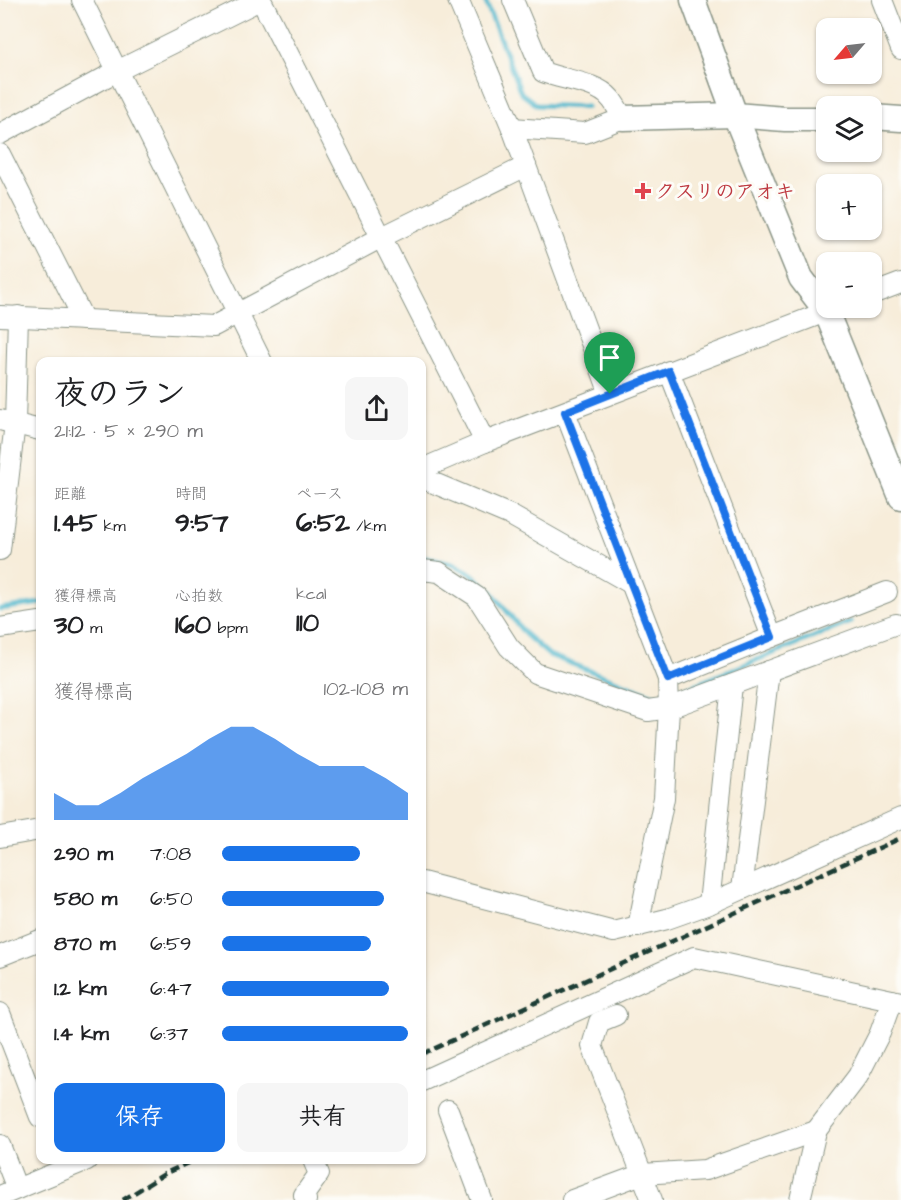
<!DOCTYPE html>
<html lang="ja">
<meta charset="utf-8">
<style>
body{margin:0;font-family:"Architects Daughter","Klee One",sans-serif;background:#f6f6f6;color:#202124;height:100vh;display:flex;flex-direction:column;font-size:22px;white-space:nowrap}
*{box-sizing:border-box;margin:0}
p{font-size:20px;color:#757577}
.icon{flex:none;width:33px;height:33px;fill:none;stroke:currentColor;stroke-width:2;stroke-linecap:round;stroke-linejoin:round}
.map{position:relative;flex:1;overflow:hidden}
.details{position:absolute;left:36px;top:357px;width:390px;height:807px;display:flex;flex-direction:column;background:#fff;border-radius:12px;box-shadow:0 2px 4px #0004}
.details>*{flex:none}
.needle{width:39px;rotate:242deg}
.buttons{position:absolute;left:816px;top:18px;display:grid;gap:12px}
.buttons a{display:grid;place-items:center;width:66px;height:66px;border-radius:12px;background:#fff;box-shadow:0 2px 4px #0004;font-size:30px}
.pin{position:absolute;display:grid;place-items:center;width:51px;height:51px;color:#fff;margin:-62px -26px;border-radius:50% 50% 50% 0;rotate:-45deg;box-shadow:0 0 6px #0007}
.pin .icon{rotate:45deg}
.round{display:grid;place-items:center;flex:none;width:63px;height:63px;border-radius:12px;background:#f6f6f6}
.overview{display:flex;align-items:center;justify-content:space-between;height:102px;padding:0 18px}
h1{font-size:33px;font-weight:800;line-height:45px}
.figures{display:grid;grid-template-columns:repeat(3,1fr);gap:9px;height:102px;padding:6px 18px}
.figures div{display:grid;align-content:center}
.figures b{font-size:26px;font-weight:800}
.figures small{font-size:16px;font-weight:400}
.figures p{font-size:16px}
.chart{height:168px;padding:12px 18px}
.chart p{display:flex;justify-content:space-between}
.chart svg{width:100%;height:108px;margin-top:6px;fill:#1a73e8;opacity:.7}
.button{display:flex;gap:12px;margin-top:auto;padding:12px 18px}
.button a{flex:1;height:69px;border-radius:12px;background:#1a73e8;color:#fff;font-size:24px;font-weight:800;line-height:69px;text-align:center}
.button a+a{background:#f6f6f6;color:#202124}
ul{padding:0 18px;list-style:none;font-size:20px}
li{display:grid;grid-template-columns:96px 72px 1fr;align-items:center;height:45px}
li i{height:15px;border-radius:8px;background:#1a73e8}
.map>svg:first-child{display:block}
</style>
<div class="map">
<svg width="901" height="1200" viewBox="0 0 901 1200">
<rect width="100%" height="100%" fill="#fdfcf7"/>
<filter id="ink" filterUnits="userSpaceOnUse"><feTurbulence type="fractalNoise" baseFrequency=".0167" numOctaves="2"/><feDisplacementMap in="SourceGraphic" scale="12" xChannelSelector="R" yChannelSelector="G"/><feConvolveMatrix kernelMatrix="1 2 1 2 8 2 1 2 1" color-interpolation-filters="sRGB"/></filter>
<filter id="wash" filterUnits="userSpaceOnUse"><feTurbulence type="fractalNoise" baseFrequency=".008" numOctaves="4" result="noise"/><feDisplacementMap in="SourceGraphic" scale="24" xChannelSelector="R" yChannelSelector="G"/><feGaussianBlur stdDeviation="1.35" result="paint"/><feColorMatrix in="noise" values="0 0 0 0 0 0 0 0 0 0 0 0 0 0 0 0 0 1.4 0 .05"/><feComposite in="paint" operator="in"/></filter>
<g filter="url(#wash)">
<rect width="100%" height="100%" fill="#f7edda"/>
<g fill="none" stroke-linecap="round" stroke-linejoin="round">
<g stroke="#4db6cb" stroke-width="5">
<polyline points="485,0 521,93 537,105 587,107"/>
<polyline points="422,557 456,565 473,575 491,591 525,634 549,655 661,698 663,697"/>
<polyline points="0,609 40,603"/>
<polyline points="672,694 851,622"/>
</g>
</g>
</g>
<g filter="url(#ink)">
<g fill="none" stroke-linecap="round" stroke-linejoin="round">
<defs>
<g id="minor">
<polyline points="82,0 262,362"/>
<polyline points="261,0 485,442"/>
<polyline points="458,0 512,128 610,394"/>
<polyline points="882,0 901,49"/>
<path d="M512,128L585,133L623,118C619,112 615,103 610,98C597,82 562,80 543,72L513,0"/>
<polyline points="0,134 117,71 260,0"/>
<polyline points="0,154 84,320"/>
<polyline points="872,294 901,283"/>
<polyline points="0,316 214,326 382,237 526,166"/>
<polyline points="565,412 668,679 669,708 664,798 638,927"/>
<polyline points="0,420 40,430"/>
<polyline points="422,469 485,442 836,308"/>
<polyline points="422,478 510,515 630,583"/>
<polyline points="0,550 15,423 18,316"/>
<polyline points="422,570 439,572 477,597 509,647 535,673 648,711 669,708 896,624"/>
<polyline points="0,628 40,622"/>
<polyline points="772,637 887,592"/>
<polyline points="668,679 772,637 669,371"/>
<polyline points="0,837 40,830"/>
<polyline points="422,882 614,932 667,919 709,904 901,818"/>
<polyline points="742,889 769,671"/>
<polyline points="709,904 732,685"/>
<polyline points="0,956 40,940"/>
<polyline points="0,1013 40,1117"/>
<polyline points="616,1015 599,1022 592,1046 652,1200"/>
<polyline points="422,1081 694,957 901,1002"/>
<polyline points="448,1110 482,1200"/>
<polyline points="0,1145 17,1189"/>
<polyline points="0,1196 87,1160"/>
<polyline points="306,1200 304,1195 319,1174 313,1160"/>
<polyline points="572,1200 642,1174 705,1170 816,1131"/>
<polyline points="800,1200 816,1131 858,1076 880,1033 892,1000"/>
</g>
<g id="tertiary">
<polyline points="693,0 735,115 801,278 826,311 901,497"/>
<polyline points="872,117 901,119"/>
<polyline points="623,118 735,115 785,119 826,119"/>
</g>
</defs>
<use href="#minor" stroke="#8b9587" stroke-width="22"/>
<use href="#tertiary" stroke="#8b9587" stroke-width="27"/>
<use href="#minor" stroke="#fff" stroke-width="20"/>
<use href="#tertiary" stroke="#fff" stroke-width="24"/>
<g stroke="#1f3d34" stroke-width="4.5" stroke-dasharray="9 4.5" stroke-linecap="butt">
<polyline points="422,1054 901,838"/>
<polyline points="123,1200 166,1173 194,1160"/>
</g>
</g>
</g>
<g fill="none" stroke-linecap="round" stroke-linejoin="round" filter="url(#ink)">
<defs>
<polygon id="route" points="669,371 772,637 668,679 565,412"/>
</defs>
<use href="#route" stroke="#fff" stroke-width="12"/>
<use href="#route" stroke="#1a73e8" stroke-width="8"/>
</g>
<path fill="#e0444e" stroke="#fdfcf7" stroke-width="2" d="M640 182h6v6h6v6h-6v6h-6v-6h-6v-6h6z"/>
<g text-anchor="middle" stroke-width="6" stroke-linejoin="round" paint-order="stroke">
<g font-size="20" font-weight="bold" fill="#be3a42" stroke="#fdfcf7" text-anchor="start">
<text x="655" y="198">クスリのアオキ</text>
</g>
</g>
</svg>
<div class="buttons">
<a><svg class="needle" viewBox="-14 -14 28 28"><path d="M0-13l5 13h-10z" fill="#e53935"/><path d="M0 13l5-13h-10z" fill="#757577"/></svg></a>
<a><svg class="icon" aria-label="layers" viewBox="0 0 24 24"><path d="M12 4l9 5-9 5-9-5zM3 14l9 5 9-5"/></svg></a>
<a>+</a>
<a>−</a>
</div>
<div class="pin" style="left:610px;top:394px;background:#1e9e55"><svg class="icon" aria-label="arrive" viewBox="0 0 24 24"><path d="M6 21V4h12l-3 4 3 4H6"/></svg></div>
<section class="details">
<div class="overview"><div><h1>夜のラン</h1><p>21:12 · 5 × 290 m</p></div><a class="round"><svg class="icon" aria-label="share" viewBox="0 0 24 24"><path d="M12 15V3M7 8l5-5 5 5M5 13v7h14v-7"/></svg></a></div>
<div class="figures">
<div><p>距離</p><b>1.45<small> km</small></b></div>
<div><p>時間</p><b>9:57</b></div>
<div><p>ペース</p><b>6:52<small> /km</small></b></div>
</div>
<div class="figures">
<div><p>獲得標高</p><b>30<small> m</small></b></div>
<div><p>心拍数</p><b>160<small> bpm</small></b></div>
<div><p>kcal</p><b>110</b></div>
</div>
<div class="chart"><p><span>獲得標高</span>102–108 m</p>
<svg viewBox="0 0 160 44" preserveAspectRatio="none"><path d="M0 44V33L10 38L20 38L30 33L40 27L50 22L60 17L70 11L80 6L90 6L100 11L110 17L120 22L130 22L140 22L150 27L160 33V44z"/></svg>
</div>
<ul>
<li><b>290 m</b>7:08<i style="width:74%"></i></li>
<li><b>580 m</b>6:50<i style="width:87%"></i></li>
<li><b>870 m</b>6:59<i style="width:80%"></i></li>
<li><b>1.2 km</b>6:47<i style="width:90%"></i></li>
<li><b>1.4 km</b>6:37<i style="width:100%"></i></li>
</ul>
<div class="button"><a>保存</a><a>共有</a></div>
</section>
</div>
